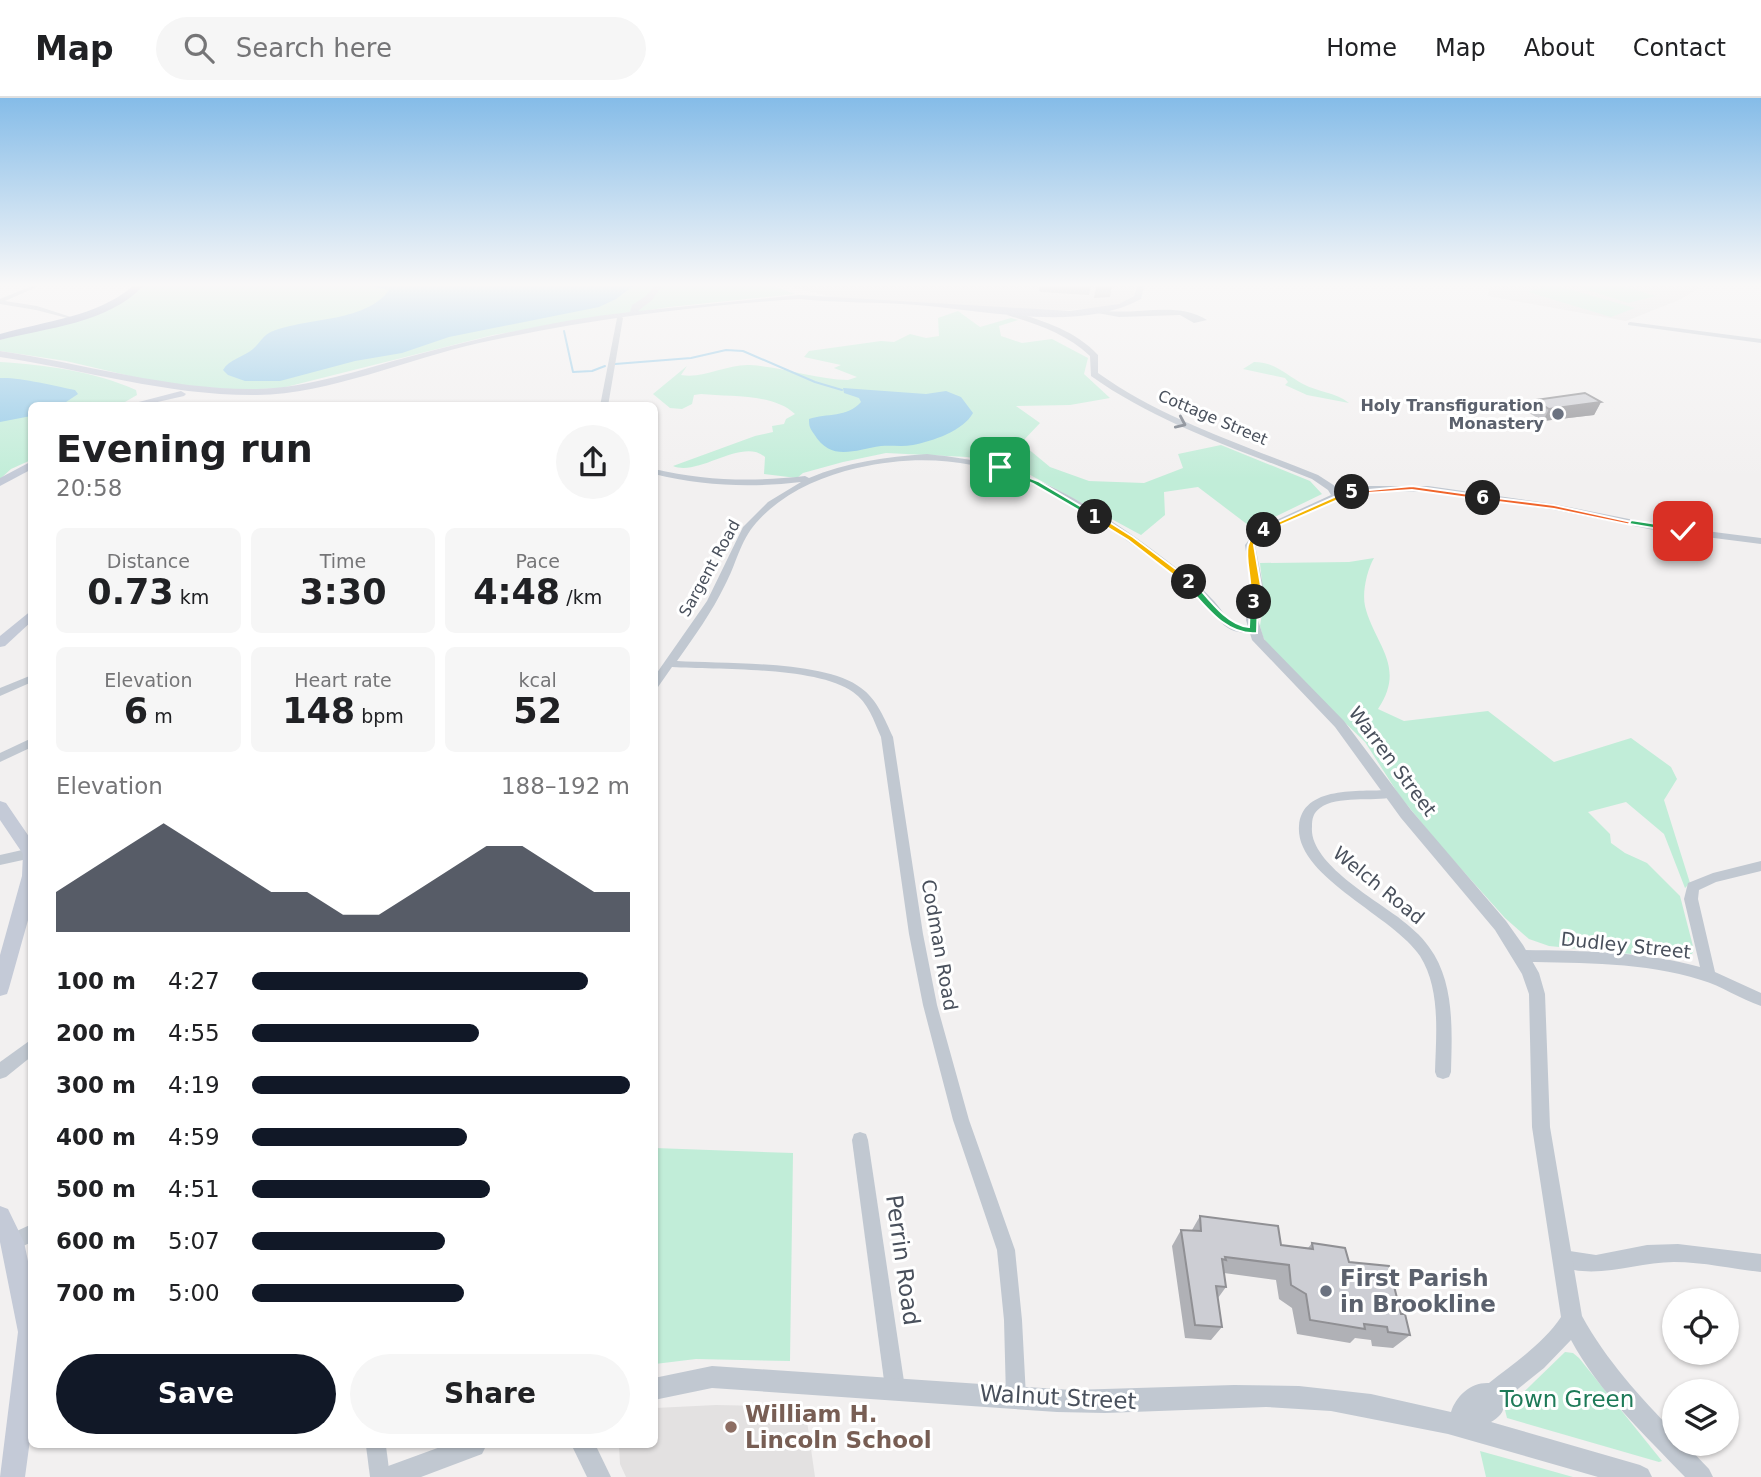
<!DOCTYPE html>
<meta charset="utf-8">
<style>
body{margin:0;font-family:"DejaVu Sans",sans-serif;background:#f6f6f6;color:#202124;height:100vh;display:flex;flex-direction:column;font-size:26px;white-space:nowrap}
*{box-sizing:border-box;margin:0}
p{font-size:23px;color:#757577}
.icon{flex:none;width:38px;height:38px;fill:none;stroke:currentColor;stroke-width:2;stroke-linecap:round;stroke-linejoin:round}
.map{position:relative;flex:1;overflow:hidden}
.drawer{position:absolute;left:28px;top:304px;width:630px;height:1046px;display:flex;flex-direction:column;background:#fff;border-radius:10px;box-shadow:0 2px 5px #0004}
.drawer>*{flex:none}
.controls{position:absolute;left:1662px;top:1190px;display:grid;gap:14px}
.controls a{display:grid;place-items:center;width:77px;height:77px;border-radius:50%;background:#fff;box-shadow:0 2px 5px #0004;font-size:35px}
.pin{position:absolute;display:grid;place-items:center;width:60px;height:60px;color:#fff;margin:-30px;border-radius:14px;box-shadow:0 4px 10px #0006}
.km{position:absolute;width:35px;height:35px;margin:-18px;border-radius:50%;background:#222;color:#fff;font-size:19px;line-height:35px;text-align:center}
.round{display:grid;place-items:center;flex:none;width:74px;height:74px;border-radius:37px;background:#f6f6f6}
.overview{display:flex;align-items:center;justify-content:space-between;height:119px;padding:0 28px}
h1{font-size:38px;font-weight:600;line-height:52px}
.figures{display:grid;grid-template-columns:repeat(3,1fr);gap:10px;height:119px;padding:7px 28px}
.figures div{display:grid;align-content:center;border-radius:10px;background:#f6f6f6;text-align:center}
.figures b{font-size:35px;font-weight:600}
.figures small{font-size:19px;font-weight:400}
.figures p{font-size:19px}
.chart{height:196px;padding:14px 28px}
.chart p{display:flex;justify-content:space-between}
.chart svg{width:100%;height:126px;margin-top:7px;fill:#111827;opacity:.7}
.cta{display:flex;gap:14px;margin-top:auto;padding:14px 28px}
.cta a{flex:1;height:80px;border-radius:42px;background:#111827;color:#fff;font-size:28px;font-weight:600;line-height:80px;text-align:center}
.cta a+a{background:#f6f6f6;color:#202124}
ul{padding:0 28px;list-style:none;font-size:23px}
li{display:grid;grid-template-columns:112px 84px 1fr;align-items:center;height:52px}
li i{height:18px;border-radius:9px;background:#111827}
header{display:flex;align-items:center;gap:42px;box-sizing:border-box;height:98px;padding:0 35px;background:#fff;border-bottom:2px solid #e0e0e0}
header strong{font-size:33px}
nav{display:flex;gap:38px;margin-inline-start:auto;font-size:24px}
.search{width:490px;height:63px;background:#f6f6f6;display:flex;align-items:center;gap:18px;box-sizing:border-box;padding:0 24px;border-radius:38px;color:#757577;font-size:26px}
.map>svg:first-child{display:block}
</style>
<header>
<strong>Map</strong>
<div class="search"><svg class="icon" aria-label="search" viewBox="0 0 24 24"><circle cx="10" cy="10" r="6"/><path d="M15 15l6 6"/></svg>Search here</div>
<nav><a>Home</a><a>Map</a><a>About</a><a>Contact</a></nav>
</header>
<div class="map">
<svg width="1761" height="1379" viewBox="0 0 1761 1379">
<rect width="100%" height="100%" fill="#f2f0f0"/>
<g fill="#e3e1e1">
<polygon points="788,188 1134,188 1135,196 1124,204 1106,210 1031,214 918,204 844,202"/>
<polygon points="1490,188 1703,188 1679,202 1626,223 1488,198"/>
<polygon points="716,1307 805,1309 815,1379 626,1379 620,1366 619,1348 654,1348 655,1310"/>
</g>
<g fill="#c1edd8">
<polygon points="144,188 774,188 795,196 669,209 493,237 282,290 237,292 160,285 66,263 0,253 0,242 120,204"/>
<polygon points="1547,188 1558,188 1635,210 1611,219 1528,194"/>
<polygon points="1576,188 1623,188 1656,198 1628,205"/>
<path d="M958,213L980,229L1011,220L1018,222L999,228L1001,238L1022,245L1052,241L1088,260L1084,276L1110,300L1070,307L1016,308L1040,325L1021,345L1050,369L1089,383L1144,385L1183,370L1178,356L1221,347L1310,383L1322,396L1252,430L1198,389L1164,394L1165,417L1141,437L1012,367L967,359L886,355L843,364L803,375L797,380L764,376L765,359C742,339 699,379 673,368L755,338L773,334L772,328L784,326L786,321L795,316C773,295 730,299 701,296L694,297L692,306L682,311L670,310L653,296L687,268L681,277C704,281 726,266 750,267C783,269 815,281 848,282L857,279L834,270L841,267L804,259L809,253L881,243L894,244L910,236L926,240L939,238L938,220Z"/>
<path d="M0,264C46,267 93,273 136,292L137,297L118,308H32L31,362L11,371L0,381Z"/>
<path d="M1254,264C1275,264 1286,277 1303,286C1318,294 1335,294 1349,305L1307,297L1285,287L1288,284L1285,280L1243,271Z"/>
<path d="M1374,460C1367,472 1362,494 1365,508C1374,546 1407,568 1378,611L1404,623L1488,613L1554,664L1631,640L1671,669L1677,681L1664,702L1690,785L1685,790L1664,736L1626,704L1588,714L1610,736L1611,745L1625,755L1647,765L1680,798L1694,852L1692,856H1631L1549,848L1529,841L1505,820L1439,746L1399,697L1365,644L1272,554L1263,539L1260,528L1264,502L1260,465L1349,464Z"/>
<polygon points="655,1050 793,1055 790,1263 696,1261 655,1266"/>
<polygon points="1565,1254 1573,1255 1579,1260 1662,1363 1659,1364 1507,1320 1505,1312"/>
<polygon points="1480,1353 1573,1379 1486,1379"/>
</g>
<g fill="#91c9e7">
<path d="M370,188H633L616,201L599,209L449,239L402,255L355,263L280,283H245L228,277L223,272C229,261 244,259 253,251C259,246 262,239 269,235C301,219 365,226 389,192Z"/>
<path d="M0,280C19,279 55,288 75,292L78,296L60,308H32L31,318L0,324Z"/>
<path d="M843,290L926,296L946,293L961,299L973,315C963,333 933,343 913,347C902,349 891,347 881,348C854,352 831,364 814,336C810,330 809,329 809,321C827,315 847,320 861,304L859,300L844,295Z"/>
</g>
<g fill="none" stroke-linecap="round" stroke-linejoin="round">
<g stroke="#91c9e7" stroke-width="2">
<polyline points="564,233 573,274 592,273 605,268"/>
<polyline points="615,266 691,260 726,252 743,253 815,284 842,292"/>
</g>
<g fill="#c1c8d1" fill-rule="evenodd">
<polygon points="32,188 39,188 5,203 37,208 71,219 71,221 36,212 0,206 0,201"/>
<path d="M1094,211C1130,220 1175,201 1207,222L1194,225L1180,217L1119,219L1092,214Z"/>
<polygon points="620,218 623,220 608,308 600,308 617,220"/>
<polygon points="1630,224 1761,241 1761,245 1628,227 1628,225"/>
<path d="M927,356C954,359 979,362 1005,370C1068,390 1128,432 1179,472C1190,480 1202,490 1211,500C1220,508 1226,522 1237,527C1243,530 1251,529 1258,531L1259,533L1254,536C1246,535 1236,535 1228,530C1218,524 1212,512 1203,503C1188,488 1172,475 1154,462C1059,393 979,342 857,370C819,379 781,396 756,425C740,443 736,467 725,487C712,514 694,539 677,563C723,566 825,562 861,590C877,601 885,622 893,639L923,836L937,907L969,1022L1015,1152L1022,1222L1026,1299L1023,1306L1016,1309L1009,1306L1006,1299L1004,1222L997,1152L953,1022L923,907L909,836L881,639C874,623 868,604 853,594C816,568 718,572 672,569L658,589L654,590V579L707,503L743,429L768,404L801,384C751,390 703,388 654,376V371C705,383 754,384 805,378L809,380C846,364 886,359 927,356Z"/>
<polygon points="32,577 32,584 0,598 0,590"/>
<polygon points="32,640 32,649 0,664 0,655"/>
<path d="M1389,692L1393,693L1395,696L1393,699C1373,704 1337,697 1320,710C1313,715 1312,721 1312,729C1309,764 1373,800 1398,819C1409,828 1421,837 1429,849C1455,884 1452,933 1451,974L1449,979L1443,981L1437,979L1435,974C1436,937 1441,891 1420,858C1394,818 1295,779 1299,728C1302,687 1360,694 1389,692Z"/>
<polygon points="31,750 32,760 0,767 0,757"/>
<path d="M1761,763V773L1716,784L1699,792L1698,801L1715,874L1761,895V908C1740,901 1722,888 1701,882C1643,864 1582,865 1522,864L1517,862L1515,858L1517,854L1522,852C1582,853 1642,853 1700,869L1684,801L1688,785L1713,775Z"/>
<polygon points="32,941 32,958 6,979 0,981 0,964"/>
<polygon points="860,1034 866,1036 868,1042 905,1290 902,1297 895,1300 888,1297 885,1290 852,1042 854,1036"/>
<polygon points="32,1126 32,1144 12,1153 6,1150 3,1144 6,1138"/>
<path d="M1678,1146L1761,1156V1174C1733,1171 1703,1164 1674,1164C1635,1164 1595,1183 1557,1167L1554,1161L1557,1155L1563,1152L1596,1157L1647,1147Z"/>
<polygon points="366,1348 386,1348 390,1379 370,1379"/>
</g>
<g fill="#c1c8d1" fill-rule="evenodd">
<path d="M1010,213C1041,222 1075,232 1098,257V275C1164,322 1244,347 1318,377L1335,388L1340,394L1363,388H1428L1554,406L1659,427L1761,440V446L1659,433L1554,412L1428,394L1395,393L1363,394L1340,400L1265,435L1255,447L1263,488L1258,522L1264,541L1344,623L1411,712L1506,823L1523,847L1539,875L1545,896L1550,1029L1582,1218C1606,1262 1640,1299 1675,1335V1346H1685L1709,1371L1713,1379H1685C1644,1336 1599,1294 1571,1242L1544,1270L1504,1302C1505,1314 1500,1318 1491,1324L1640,1367L1648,1371L1652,1379H1598L1448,1336L1331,1313L1266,1309L1105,1315L1057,1314L712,1290L654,1302V1280L712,1268L1072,1292L1234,1287L1299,1288L1371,1296L1451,1314C1456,1298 1471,1284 1489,1285C1514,1265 1543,1246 1561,1219L1532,1029L1529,896L1522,876L1495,832L1401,720L1335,629L1252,542L1246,522L1251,488L1245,447L1257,431L1331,397L1328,392L1312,381C1237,351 1157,325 1091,278L1090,258C1067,236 1037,226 1007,217Z"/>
<polygon points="443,1348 486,1348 482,1356 421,1379 376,1379 380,1371"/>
<polygon points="572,1348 596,1348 611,1379 587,1379"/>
</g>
<g fill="#c4cad7" fill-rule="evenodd">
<path d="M654,188H662L652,202L638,213L799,197L1070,213L1119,206L1134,198L1137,188H1144L1141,201C1079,235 985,212 917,207C878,204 838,205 799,201C692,208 584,222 479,245C407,261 330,296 257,297C169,298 86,272 0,259V253C86,266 170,292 257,291C309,290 362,271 412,258C483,239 557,222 630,214L632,207L646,198Z"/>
<polygon points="181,293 186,296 184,298 140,308 131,306"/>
<polygon points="32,363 32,371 0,388 0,380"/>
<polygon points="32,512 32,523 5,548 0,549 0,538"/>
<polygon points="0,703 6,705 32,743 32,808 9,890 7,896 0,898 0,857 22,778 23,756 0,722"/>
<polygon points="0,1108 8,1111 24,1144 32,1182 32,1327 25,1379 0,1379 18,1234 0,1144"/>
</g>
<path fill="#9eabc4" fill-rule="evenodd" d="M133,188H143C109,225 46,230 0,242V236C45,223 97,219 133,188Z"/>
</g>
<g fill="#b0b1b6">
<polygon points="1040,188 1091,188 1089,197 1041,194 1039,193"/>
<polygon points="1096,188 1112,188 1110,199 1094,200"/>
<polygon points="1535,302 1601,304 1594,317 1543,323 1529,315"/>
<polygon points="1200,1118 1281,1147 1308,1150 1312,1145 1349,1164 1401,1216 1410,1237 1393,1250 1372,1248 1371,1242 1355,1240 1350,1245 1297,1236 1292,1210 1279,1201 1276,1182 1224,1175 1226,1189 1218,1200 1222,1229 1211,1242 1185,1240 1172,1148 1181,1132 1192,1132"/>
</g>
<polygon fill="#909094" points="1601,304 1594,317 1543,323 1549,311"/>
<g fill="#cdced4" stroke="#909094" stroke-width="2">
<polygon points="1585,295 1601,304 1549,311 1535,302"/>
<polygon points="1200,1118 1278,1128 1281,1147 1313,1151 1312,1145 1345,1150 1349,1164 1389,1168 1401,1216 1405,1216 1410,1237 1388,1234 1387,1229 1364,1226 1365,1231 1310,1222 1306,1196 1291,1187 1289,1167 1225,1159 1226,1162 1222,1161 1226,1189 1216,1188 1222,1229 1195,1227 1181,1132 1201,1133"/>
</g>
<defs><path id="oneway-chevron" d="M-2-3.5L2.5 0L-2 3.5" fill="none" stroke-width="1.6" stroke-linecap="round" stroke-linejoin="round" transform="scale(1.75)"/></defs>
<use stroke="#6d747f" href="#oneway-chevron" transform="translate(1181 325) rotate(24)"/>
<linearGradient id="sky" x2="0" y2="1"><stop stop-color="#85bce8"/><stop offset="0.49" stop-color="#f9f8f8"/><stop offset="1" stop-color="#f9f8f8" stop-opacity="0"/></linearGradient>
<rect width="1761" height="381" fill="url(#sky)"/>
<polygon fill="#22a559" stroke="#fff" stroke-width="2" points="998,368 1038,383 1099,419 1092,420 1033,386 998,371"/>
<polygon fill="#f5b400" stroke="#fff" stroke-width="2" points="1092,417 1098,417 1133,439 1193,484 1185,486 1128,442 1092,420"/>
<path fill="#22a559" stroke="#fff" stroke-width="2" d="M1185,482H1192C1207,498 1226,527 1249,529L1250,504L1258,502L1257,535C1225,538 1205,507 1185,486Z"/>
<path fill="#f5b400" stroke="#fff" stroke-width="2" d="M1264,429L1268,432L1257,441L1254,447L1261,488L1259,504L1254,507L1250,504C1255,475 1233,443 1264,429Z"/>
<polygon fill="#f5b400" stroke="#fff" stroke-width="2" points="1352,391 1354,395 1267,433 1260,432"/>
<polygon fill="#f0652b" stroke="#fff" stroke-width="2" points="1412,388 1483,398 1487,400 1483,402 1412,392 1352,396 1348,394"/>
<polygon fill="#f0652b" stroke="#fff" stroke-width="2" points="1480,398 1554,407 1636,425 1631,427 1554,411 1483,402"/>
<polygon fill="#22a559" stroke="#fff" stroke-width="2" points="1631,422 1683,430 1687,433 1683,435 1629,426"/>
<g fill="#6b7280" stroke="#fff" stroke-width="2.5">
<circle cx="1558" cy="316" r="7"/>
<circle cx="1326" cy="1193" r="7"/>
</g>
<circle fill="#8d6e63" stroke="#fff" stroke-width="2.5" cx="731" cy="1329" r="7"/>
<g text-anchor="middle" stroke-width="6" stroke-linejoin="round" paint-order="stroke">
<g font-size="16" font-weight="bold" fill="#5b616d" stroke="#fff" text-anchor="end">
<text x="1544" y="313">Holy Transfiguration<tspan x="1544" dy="18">Monastery</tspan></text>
</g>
<g font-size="16" fill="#49505c" stroke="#fff">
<text transform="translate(1213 319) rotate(23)" y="6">Cottage Street</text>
<text transform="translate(709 470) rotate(-61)" y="6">Sargent Road</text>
</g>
<g font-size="19" fill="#49505c" stroke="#fff">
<text transform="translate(1393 663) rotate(53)" y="7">Warren Street</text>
<text transform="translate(1379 787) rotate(39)" y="7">Welch Road</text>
<text transform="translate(940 847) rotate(80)" y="7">Codman Road</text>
<text transform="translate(1626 847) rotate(6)" y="7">Dudley Street</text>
</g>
<g font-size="23" fill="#49505c" stroke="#fff">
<text transform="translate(903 1162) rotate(82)" y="8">Perrin Road</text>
<text transform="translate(1058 1299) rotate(3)" y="8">Walnut Street</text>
</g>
<g font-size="23" font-weight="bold" fill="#5b616d" stroke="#fff" text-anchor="start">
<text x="1340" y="1188">First Parish<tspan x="1340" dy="26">in Brookline</tspan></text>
</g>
<g font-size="23" fill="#1d7a58" stroke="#fff">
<text x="1567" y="1309">Town Green</text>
</g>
<g font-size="23" font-weight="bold" fill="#785e54" stroke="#fff" text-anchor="start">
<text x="745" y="1324">William H.<tspan x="745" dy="26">Lincoln School</tspan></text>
</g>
</g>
</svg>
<div class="controls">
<a><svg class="icon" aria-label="locate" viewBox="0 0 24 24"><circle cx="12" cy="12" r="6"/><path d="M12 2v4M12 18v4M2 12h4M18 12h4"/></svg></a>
<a><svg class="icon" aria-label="layers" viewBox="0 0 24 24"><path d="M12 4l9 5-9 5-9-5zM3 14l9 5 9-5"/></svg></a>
</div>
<div class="pin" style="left:1000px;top:369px;background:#1e9e55"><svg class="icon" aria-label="arrive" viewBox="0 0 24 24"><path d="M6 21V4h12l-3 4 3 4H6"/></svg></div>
<div class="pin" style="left:1683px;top:433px;background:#d93025"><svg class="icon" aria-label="check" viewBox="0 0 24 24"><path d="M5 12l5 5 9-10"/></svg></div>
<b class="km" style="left:1095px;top:419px">1</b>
<b class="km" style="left:1189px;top:484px">2</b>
<b class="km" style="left:1254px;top:504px">3</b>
<b class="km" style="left:1264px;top:432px">4</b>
<b class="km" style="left:1352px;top:394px">5</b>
<b class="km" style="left:1483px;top:400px">6</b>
<section class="drawer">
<div class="overview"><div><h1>Evening run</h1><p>20:58</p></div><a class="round"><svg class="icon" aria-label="share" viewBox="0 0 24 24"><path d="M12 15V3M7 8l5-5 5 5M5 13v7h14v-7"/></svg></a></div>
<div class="figures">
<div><p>Distance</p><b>0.73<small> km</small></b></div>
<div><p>Time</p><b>3:30</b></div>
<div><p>Pace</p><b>4:48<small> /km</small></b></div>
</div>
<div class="figures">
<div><p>Elevation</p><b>6<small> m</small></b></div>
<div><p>Heart rate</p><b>148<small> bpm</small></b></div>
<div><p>kcal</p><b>52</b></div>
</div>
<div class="chart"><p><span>Elevation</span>188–192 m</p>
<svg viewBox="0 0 160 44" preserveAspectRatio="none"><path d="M0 44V30L10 22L20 14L30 6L40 14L50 22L60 30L70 30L80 38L90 38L100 30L110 22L120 14L130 14L140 22L150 30L160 30V44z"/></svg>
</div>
<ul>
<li><b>100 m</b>4:27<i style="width:89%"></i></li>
<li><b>200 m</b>4:55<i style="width:60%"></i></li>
<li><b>300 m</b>4:19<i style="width:100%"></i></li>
<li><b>400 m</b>4:59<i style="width:57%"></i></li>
<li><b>500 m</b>4:51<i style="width:63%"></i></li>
<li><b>600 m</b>5:07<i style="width:51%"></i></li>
<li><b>700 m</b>5:00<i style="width:56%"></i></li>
</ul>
<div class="cta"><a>Save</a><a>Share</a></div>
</section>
</div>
